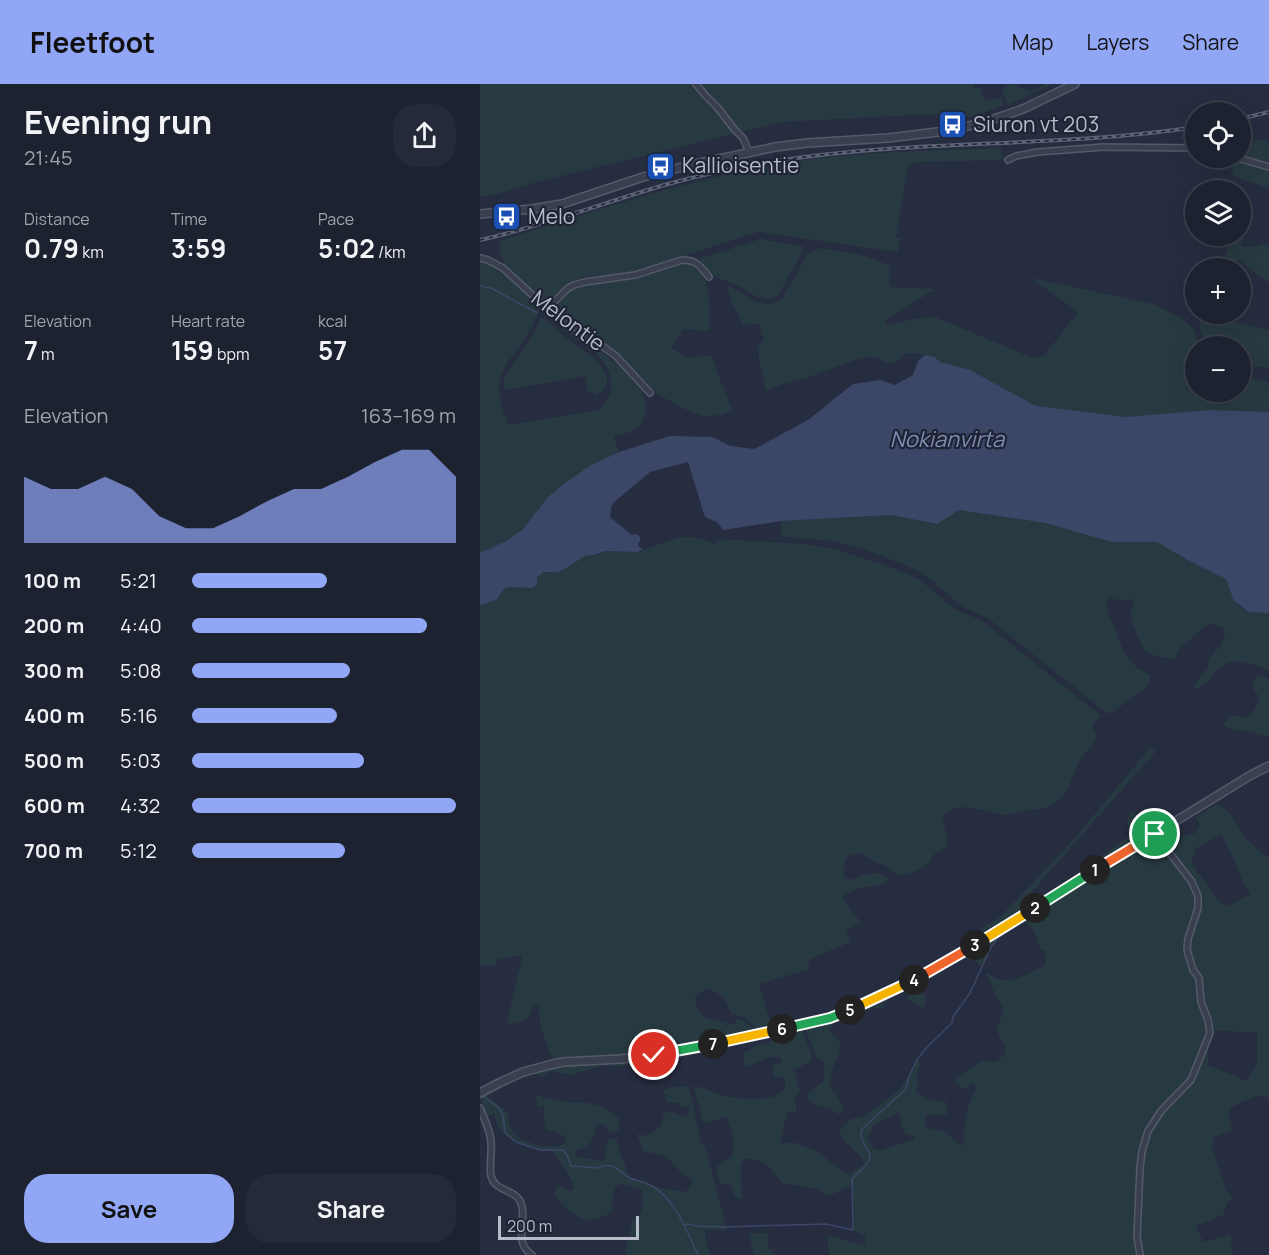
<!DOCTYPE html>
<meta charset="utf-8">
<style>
body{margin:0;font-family:Manrope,sans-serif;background:#252a38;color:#f1f3f6;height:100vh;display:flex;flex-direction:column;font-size:22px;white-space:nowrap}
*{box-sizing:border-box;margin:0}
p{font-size:20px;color:#a0a4ab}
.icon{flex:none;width:33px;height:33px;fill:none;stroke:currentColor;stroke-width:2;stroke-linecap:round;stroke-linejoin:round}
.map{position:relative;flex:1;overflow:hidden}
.drawer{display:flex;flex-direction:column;background:#1c2230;width:480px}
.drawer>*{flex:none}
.buttons{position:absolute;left:705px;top:18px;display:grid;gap:12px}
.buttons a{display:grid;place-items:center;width:66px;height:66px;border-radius:50%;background:#1c2230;box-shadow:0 6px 24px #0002,0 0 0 2px #3a3f4c;font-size:30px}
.scale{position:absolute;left:18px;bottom:15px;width:141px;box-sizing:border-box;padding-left:6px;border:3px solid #b7bbca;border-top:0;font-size:16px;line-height:21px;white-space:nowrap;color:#b7bbca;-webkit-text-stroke:4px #1f2435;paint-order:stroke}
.pin{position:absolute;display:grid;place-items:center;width:51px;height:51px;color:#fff;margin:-26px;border:3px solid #fff;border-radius:50%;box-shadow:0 2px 6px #0007}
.km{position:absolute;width:30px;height:30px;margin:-15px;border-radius:50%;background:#222;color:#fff;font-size:16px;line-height:30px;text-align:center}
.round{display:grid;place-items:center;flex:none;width:63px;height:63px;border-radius:24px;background:#252a38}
.overview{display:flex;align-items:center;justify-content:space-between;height:102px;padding:0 24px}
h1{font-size:33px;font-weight:700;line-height:45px}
.metrics{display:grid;grid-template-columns:repeat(3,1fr);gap:9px;height:102px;padding:6px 24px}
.metrics div{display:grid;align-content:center}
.metrics b{font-size:26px;font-weight:700}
.metrics small{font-size:16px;font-weight:400}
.metrics p{font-size:16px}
.chart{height:168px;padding:12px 24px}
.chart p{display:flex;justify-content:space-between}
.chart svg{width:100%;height:108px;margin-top:6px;fill:#91a6f5;opacity:.7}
.button{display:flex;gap:12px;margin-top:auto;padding:12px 24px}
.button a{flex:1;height:69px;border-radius:24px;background:#91a6f5;color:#111;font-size:24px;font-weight:700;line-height:69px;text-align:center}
.button a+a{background:#252a38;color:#f1f3f6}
ul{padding:0 24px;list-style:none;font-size:20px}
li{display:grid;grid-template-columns:96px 72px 1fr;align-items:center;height:45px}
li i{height:15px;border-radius:8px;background:#91a6f5}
header{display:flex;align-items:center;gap:36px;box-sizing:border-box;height:84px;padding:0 30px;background:#91a6f5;color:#111}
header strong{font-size:28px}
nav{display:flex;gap:33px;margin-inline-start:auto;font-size:21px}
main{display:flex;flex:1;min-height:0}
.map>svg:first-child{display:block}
</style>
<header>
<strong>Fleetfoot</strong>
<nav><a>Map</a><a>Layers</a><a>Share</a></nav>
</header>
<main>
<section class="drawer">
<div class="overview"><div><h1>Evening run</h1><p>21:45</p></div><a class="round"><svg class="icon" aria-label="share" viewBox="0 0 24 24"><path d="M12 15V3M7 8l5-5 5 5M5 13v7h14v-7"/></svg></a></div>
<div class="metrics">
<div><p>Distance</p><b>0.79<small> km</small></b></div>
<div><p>Time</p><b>3:59</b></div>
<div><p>Pace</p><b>5:02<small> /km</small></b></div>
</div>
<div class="metrics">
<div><p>Elevation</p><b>7<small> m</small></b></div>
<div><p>Heart rate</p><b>159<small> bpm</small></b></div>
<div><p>kcal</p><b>57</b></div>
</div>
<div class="chart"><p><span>Elevation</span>163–169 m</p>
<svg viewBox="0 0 160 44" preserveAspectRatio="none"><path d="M0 44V17L10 22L20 22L30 17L40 22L50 33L60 38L70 38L80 33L90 27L100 22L110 22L120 17L130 11L140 6L150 6L160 17V44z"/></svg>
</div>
<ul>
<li><b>100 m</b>5:21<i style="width:51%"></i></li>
<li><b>200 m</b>4:40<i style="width:89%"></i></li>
<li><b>300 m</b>5:08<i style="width:60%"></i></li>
<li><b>400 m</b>5:16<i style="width:55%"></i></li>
<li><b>500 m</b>5:03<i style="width:65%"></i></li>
<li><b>600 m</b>4:32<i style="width:100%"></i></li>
<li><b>700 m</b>5:12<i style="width:58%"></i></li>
</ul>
<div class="button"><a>Save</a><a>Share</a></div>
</section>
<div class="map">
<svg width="789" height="1171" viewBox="0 0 789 1171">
<rect width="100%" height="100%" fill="#262d40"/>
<g fill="#283a41" fill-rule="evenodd">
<polygon points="0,0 493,0 494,4 501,4 504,16 506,17 519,14 521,14 524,21 492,33 453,30 301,38 57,98 14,111 0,112"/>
<path d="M534,0C546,8 551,8 564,2L563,0H573L528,21L522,7L524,3Z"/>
<polygon points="780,56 789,57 789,79 761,71 761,57"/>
<path d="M522,64L521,76L435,78L428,82L416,154H420L418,168L278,148L147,190L103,193C88,198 80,209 67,216C59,214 53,207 47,202C33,190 16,177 20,157C114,127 207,95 304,79C376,67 449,67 522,64Z"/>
<polygon points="754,76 789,87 789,104 752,92"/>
<polygon points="757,153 763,153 761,163 778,162 782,160 789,161 789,198 787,198 759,176 742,182 748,162"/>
<polygon points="281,155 325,163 298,211 289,215 277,213 261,203 231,191 220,175"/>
<path d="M339,164L378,170L406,180L410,183L409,203L455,205L405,237V241L445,233L444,235L455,233L553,274L564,272L598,228L551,194L673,220L701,234L714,246L716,255L724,262H716V308H760L761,291L771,295L789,298V328L643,333L556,322L490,286L460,278L455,273L435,269L424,270L418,277L406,279L396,273L381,274L329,293L300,301L286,307L279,275L278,261L284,256L279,240L263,241L251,217L247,202L261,208L274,217L291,221C294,219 297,218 300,216C307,209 323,180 326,171Z"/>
<path d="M0,177C18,181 50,211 59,227C55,237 50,247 44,256C36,269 23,280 20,296C17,310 23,328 28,341L118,326C126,319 131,313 131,302C131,272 106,264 85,247C80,241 74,235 69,230V228L142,284L162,307L167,324L162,339L150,348L134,353L139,368L111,381L68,413L43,445L26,457L0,469Z"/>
<path d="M204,178C235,189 229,220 230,247L203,245L191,264L205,273L231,272L252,326L242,331L222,332L200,323L176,309L138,269L77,225L75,221L93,204L105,200L149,195Z"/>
<path d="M721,231L789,246V284L761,279L760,262H733C721,252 718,248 721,231Z"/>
<path d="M61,234H64C75,245 87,255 100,264C107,270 116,274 121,282C130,293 130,307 115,311L114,308L108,309L105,292L24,306V294L51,254Z"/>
<path d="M479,426L565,439L632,458H677L711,478L747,495C756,524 758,527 789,529V587C769,578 751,571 735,588C732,591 731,594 729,597C726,600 721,602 717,605L713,602L728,584L729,575L740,562L745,552L743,544L732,540H728L699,565L695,575C691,575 671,571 667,569C663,566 652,539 651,533C650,529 653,523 654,519L649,514L643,517L630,514L626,518L629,533L634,541L644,569L657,584L670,591L669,601L630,630L623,626L509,535L483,523L445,491L433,484L381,464L352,457L301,452V437L411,431L457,440Z"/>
<path d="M200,453L218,454L235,460L240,455L322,460L350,464L402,480L430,491L441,497L476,526L501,536L621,632L613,640V645L617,652C614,664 603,668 599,678C591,695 586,719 565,724C560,726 553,725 547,726C530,730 530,733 511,728C498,725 484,720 471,726C455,733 469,746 467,758C466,766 460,765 455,770C452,772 452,774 450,777C448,781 435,788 431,789C426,791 417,791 413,788C408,785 411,785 406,782C402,780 398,780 394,777C382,771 383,767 369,771L365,776L364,792L370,796C381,792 398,784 407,794L406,798L402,801L383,803L365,810L363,813L371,827L381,838L366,847L371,858L328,876L330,885L279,900L292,945L279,947L267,935L251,929L244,913L228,904L215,912L217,926L226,934L255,941L257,934C265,937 271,940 276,948C242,955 209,963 175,968C141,973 107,972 73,976L60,942L59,921L52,923C52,926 51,930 49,932C45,937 33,940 27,939L38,889L41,881L42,873L32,872L29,874L18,875L15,882H0V522L16,516L24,505L29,503L53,504L57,494L63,488H78L86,484L105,472L114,471L125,467L157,468Z"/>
<path d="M779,591L789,595V653L769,647L755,646L742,642L748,634L756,631C772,638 775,626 779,613L773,604L774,595Z"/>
<polygon points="671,663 676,667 544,817 546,821 613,781 627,768 647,754 650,748 647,738 651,728 653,728 664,737 669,736 676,732 689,736 737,706 739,707 506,850 498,843 501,844 521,832 592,757"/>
<path d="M737,720L749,728L764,752L784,771L789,774V1017L787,1013L777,1012L751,1023C745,1031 752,1038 751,1047L734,1053L732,1063L747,1109L750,1110L752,1115L747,1119L743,1131L716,1142L723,1158L751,1151V1160L753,1171H349L347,1151L386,1162L385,1152L373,1146V1102C363,1104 353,1112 344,1111L340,1105L303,1099C286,1083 292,1076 264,1075L261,1082L262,1112L261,1115C253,1114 253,1108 252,1101L244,1100L241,1102L236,1083L253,1071V1052L247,1033L224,1039L213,1002C224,1003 231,1008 241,1011C254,1015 297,1020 305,1004C305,1002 305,997 305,994L303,993L294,994L293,981L300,980L302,977L300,973C286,971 278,980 265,983L263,969L281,960L292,958L291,954L210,971L205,974L206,968L322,945L332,972L331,977L314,986L320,1007L313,1015L316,1020V1028H307L300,1059H316L336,1067L369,1092L375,1086L383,1081L384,1076L362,1054L359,1048L363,1042L371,1035L383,1033L418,1007L429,992L437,976L440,980L436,993L439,997L436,1008L449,1016L460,1018L465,1016L467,1031H445L446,1044C451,1045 457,1045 462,1047C469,1049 475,1058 483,1062C485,1042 485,1023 496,1006L493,999L484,1006L474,997L481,990L502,977L514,978L519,976L525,969V963L517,947L522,930V922L512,904L510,895L506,891L507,889C511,891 516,895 520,896C532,899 556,887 566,880V868L560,865L554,847L545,836C520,851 514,857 501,883L495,876L487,875L480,876L438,902C443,910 450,914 443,923H440L434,918L426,916L432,909L430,906L416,911L406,916L403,920L404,923L400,926L394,923L353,940L349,946C352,950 357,953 359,957C364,968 349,985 350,999C351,1008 355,1008 359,1015C362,1019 362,1024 363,1029L357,1030L350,1024L336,1021L325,1012L343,998L345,978L337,974L325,944C358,935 388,922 418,908C427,903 436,902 443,894L493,866L660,763L676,758L695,765C698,754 704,751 716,749L720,740L715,733ZM741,750L754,775L764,801L771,810L747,823L739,817L711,779L715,765ZM734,946L777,949V980L767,997L728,981V965ZM419,1028L423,1046L427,1051H434V1055L398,1067L393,1064L388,1055L393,1041Z"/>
<polygon points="198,970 200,972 171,978 164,982 120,982 92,991 70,987 64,992 55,990 50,991 48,997 46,990 76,982 159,976"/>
<path d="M200,1002L209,1003L221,1059L225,1062L247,1146H225L226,1158L231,1171H145L152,1138L155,1135L159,1134L163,1122L161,1116L163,1106L143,1100L136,1102L132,1114L133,1126C129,1130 127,1131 122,1133C103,1142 86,1127 75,1110C75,1105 76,1103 80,1101L88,1107L93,1106L94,1102C88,1089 82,1078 72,1067C53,1066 31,1059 19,1043C16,1039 15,1033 14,1029L7,1033L0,1012L5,1010L28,1029C29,1033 28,1039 30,1043C37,1059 71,1068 86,1059V1053L75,1048L66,1046L63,1031L65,1029L64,1022L58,1023L55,1010L62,1013L95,1019L103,1018L121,1022L139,1034V1047L128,1048L125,1041L117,1040C110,1055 116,1062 97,1066L95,1070L97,1073L124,1077L128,1054L137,1056C138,1070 146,1080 149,1093C167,1102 186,1105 206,1108L213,1097L202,1090L190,1076L182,1071L163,1067L157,1050L168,1052C171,1049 182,1042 182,1039C183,1037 183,1034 183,1031C190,1024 195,1030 202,1033L207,1032L210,1022L200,1023L199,1019L187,1018L183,1006L193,1003Z"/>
<polygon points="287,1149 289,1164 296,1171 274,1171 269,1150"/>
</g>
<polygon fill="#3c4768" points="445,271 455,273 460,278 490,286 556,322 646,333 730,326 789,328 789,529 769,528 754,517 746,495 711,478 677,458 632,458 565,439 479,426 457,440 411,431 301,437 243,446 237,438 225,433 208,378 170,388 134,418 131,424 130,433 152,451 157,450 160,453 160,457 158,460 159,463 163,465 157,468 125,467 114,471 105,472 86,484 78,488 63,488 57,494 57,500 53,504 29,503 24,505 16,516 0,522 0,469 26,457 43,445 68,413 84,400 111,381 139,368 190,352 232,353 250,362 274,365 328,336 373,300 400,296 415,301 433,291 438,277"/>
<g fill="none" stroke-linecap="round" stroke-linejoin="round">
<g stroke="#3c4768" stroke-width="1.5">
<polyline points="0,202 11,204 57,229"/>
<path d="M2,1011L19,1024L21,1028L23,1030L25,1049L36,1058L60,1066H83L87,1071L91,1082L117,1084C134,1077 137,1086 150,1094C157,1097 165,1098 172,1102C197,1117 206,1146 218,1171"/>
<path d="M204,1141L208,1140L217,1142L243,1143L346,1140L373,1146L372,1095C377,1089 385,1084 389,1077C393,1069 384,1063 382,1055C380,1051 381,1049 382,1045L426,1005L429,992L437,976L446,964L472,939L473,933L490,909L511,863L518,854L528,847L531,842"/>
</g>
<defs>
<g id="minor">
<polyline points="216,0 225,11 238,24 254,45 263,54 269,68"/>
<polyline points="758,74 789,83"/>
<polyline points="528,76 536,72 558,68 624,63 716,64"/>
<polyline points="0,174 8,176 23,184 60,218 136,272 170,309"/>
<path d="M69,223L87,205L94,201L105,198L155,191L202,176C217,176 220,182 229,193"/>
<path d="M0,1024C4,1035 11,1047 11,1059C12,1070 9,1082 11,1092C15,1108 36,1105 41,1119C48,1138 32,1157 52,1171"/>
<polyline points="660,1171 657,1152 660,1084 662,1067 668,1047 681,1027 711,996 730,949 728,936 721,918 719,894 713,886 707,866 708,855 718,824 718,812 712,798 675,750"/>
</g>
<g id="tertiary">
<polyline points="0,130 52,125 82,120 163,93 206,82 295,63 327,59 408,54 474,46 517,34 543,25 595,0"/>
<polyline points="0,1009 21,998 43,988 69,981 83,978 141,975 174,971 329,940 358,931 443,892 771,691 789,682"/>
</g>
</defs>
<use href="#minor" stroke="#555a6a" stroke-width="8"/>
<use href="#tertiary" stroke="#555a6a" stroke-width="10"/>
<use href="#minor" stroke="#3a3f50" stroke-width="5"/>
<use href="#tertiary" stroke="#3a3f50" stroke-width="7"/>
<defs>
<g id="rail">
<polyline points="760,35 789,28"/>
<path d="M0,156C64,142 125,118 188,100C225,90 264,82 303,76C440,55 579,64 716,43"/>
</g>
</defs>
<use href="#rail" stroke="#5d6377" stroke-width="4"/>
<use href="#rail" stroke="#1f2435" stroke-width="1.5" stroke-dasharray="4.5" stroke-linecap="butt"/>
</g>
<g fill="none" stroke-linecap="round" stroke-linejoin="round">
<defs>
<polyline id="split-1" points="615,786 675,750"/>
<polyline id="split-2" points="555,824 615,786"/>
<polyline id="split-3" points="495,861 555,824"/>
<polyline id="split-4" points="434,896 495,861"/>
<polyline id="split-5" points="370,926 434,896"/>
<polyline id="split-6" points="302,945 350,934 370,926"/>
<polyline id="split-7" points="233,960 302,945"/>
<polyline id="split-8" points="174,971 233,960"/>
</defs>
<use href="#split-1" stroke="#fff" stroke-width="12"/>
<use href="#split-2" stroke="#fff" stroke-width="12"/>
<use href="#split-3" stroke="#fff" stroke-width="12"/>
<use href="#split-4" stroke="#fff" stroke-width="12"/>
<use href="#split-5" stroke="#fff" stroke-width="12"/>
<use href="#split-6" stroke="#fff" stroke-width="12"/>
<use href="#split-7" stroke="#fff" stroke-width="12"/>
<use href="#split-8" stroke="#fff" stroke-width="12"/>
<use href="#split-1" stroke="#f0652b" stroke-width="8"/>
<use href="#split-2" stroke="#22a559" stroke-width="8"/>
<use href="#split-3" stroke="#f5b400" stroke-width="8"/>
<use href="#split-4" stroke="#f0652b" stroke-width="8"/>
<use href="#split-5" stroke="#f5b400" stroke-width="8"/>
<use href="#split-6" stroke="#22a559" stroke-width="8"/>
<use href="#split-7" stroke="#f5b400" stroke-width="8"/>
<use href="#split-8" stroke="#22a559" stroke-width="8"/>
</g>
<defs>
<symbol id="bus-square" viewBox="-11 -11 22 22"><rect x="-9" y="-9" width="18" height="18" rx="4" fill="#1a4fb4" stroke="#1f2435"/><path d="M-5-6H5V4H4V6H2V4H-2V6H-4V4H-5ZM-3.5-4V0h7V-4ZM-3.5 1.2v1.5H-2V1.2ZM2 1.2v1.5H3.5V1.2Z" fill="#fff"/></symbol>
</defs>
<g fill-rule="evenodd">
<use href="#bus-square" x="456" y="24" width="33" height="33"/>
<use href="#bus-square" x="164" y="66" width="33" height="33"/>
<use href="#bus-square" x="10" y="116" width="33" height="33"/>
</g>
<g text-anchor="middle" stroke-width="4.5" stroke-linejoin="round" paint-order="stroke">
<g font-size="21" fill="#b7bbca" stroke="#1f2435" text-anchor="start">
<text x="493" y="48">Siuron vt 203</text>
<text x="202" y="89">Kallioisentie</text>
<text x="48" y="140">Melo</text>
</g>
<g font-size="21" fill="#b7bbca" stroke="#1f2435">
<text transform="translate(88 237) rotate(37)" y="7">Melontie</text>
</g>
<g font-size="22" font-style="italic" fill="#7f8cb1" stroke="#1f2435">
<text x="467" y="363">Nokianvirta</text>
</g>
</g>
</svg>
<div class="buttons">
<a><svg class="icon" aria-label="locate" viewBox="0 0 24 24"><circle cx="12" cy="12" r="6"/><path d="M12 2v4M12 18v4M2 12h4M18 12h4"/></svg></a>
<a><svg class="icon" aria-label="layers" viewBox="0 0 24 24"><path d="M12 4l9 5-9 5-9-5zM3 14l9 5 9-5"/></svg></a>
<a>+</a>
<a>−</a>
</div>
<div class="scale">200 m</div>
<div class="pin" style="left:675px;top:750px;background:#1e9e55"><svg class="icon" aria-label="arrive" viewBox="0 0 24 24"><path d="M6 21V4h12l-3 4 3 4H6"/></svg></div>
<div class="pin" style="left:174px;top:971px;background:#d93025"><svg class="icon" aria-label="check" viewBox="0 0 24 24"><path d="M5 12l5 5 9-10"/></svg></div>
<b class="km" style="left:615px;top:786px">1</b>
<b class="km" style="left:555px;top:824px">2</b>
<b class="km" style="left:495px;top:861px">3</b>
<b class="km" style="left:434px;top:896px">4</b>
<b class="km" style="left:370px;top:926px">5</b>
<b class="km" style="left:302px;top:945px">6</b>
<b class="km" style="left:233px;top:960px">7</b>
</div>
</main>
